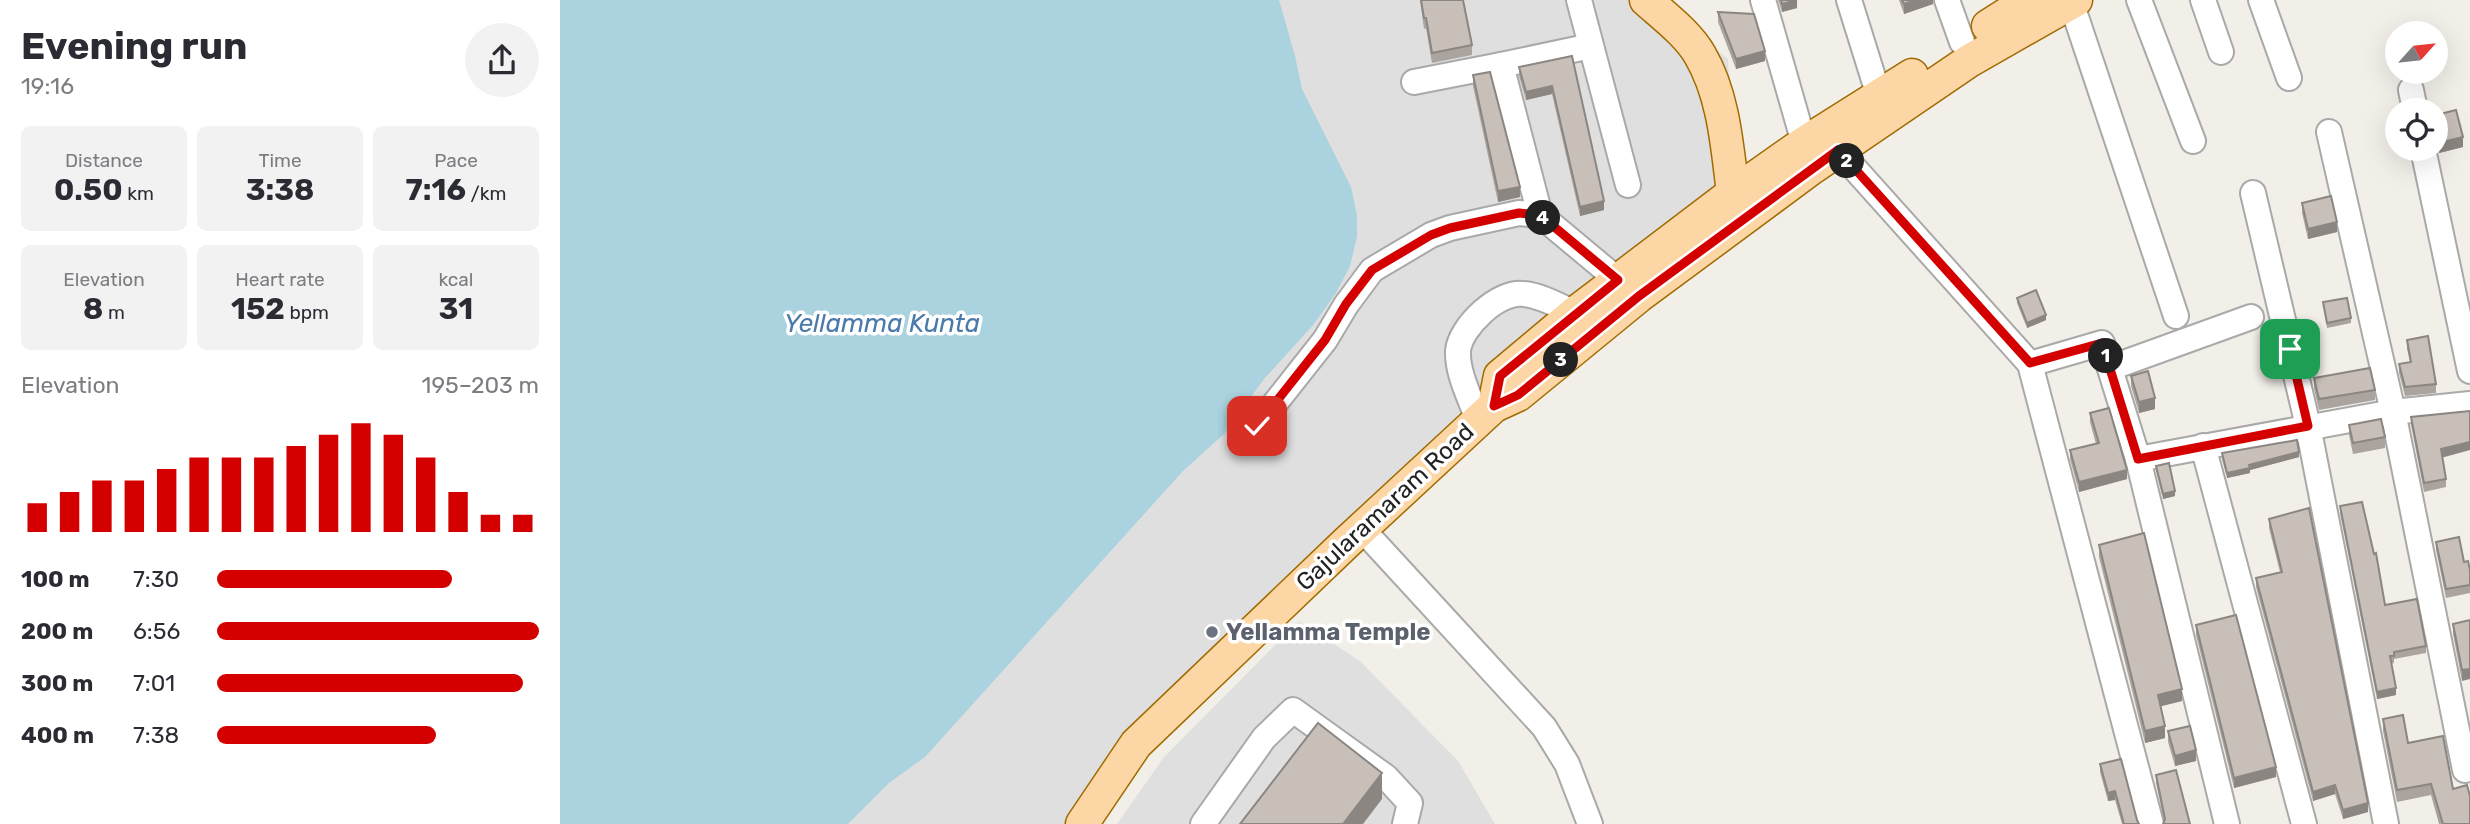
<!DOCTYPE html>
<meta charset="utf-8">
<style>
body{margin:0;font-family:Rubik,sans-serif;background:#f2f2f3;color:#2b2b33;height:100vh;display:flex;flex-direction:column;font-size:26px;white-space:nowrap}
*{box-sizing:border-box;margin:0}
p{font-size:23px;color:#7c7c81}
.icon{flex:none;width:38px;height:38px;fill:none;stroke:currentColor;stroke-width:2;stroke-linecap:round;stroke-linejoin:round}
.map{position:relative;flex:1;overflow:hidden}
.panel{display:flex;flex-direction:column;background:#fff;width:560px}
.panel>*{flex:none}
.needle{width:46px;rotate:63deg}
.tools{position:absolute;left:1825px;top:21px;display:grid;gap:14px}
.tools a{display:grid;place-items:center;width:63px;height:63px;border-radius:50%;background:#fff;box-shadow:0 7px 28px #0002;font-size:35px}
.pin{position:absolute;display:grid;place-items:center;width:60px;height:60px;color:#fff;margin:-30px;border-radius:14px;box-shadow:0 4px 10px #0006}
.km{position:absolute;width:35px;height:35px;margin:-18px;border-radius:50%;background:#222;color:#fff;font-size:19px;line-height:35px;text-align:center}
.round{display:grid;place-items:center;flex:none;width:74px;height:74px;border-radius:37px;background:#f2f2f3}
.summary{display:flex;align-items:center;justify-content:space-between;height:119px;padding:0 21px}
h1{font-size:38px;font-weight:700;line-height:52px}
.figures{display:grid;grid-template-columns:repeat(3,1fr);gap:10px;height:119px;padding:7px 21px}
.figures div{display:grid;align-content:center;border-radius:10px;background:#f2f2f3;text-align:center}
.figures b{font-size:30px;font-weight:700}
.figures small{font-size:19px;font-weight:400}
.figures p{font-size:19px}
.chart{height:196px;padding:14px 21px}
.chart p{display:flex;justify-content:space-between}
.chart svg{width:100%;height:126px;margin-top:7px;stroke:#d40000;stroke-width:6}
ul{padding:0 21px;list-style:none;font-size:23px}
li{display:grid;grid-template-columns:112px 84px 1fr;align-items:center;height:52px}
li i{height:18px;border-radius:9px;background:#d40000}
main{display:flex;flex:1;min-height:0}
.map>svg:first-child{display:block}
</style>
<main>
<section class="panel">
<div class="summary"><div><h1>Evening run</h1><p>19:16</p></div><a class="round"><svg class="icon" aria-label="share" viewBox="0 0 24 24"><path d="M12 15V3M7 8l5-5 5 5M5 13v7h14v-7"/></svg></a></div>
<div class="figures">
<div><p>Distance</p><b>0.50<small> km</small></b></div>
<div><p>Time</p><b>3:38</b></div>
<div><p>Pace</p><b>7:16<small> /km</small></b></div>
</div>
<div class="figures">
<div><p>Elevation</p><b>8<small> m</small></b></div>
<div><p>Heart rate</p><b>152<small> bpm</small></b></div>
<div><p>kcal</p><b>31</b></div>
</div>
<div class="chart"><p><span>Elevation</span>195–203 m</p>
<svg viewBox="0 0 160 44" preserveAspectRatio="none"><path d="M5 44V34M15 44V30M25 44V26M35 44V26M45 44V22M55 44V18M65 44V18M75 44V18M85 44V14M95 44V10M105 44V6M115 44V10M125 44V18M135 44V30M145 44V38M155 44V38"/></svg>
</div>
<ul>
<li><b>100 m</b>7:30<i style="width:73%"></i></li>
<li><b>200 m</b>6:56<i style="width:100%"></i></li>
<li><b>300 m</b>7:01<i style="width:95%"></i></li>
<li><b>400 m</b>7:38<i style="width:68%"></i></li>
</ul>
</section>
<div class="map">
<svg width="1910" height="824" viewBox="0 0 1910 824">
<rect width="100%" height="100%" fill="#f2efe9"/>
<g fill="#e0dfdf">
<polygon points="0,0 1094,0 1168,59 1176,217 1011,341 576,744 522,824 0,824"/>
<polygon points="739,621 800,661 898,761 935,824 557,824 604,757"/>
</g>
<polygon fill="#aad3df" points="0,0 719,0 735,56 742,89 791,187 797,215 797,237 790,266 776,293 754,324 704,379 664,434 623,471 365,757 329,783 288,824 0,824"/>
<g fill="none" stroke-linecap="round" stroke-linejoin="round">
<defs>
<g id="minor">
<polyline points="1019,0 1068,185"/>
<polyline points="1203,0 1244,143"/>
<polyline points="1289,0 1319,96"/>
<polyline points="1387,0 1402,42"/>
<polyline points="1579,0 1633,141"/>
<polyline points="1643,0 1661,52"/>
<polyline points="1701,0 1729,78"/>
<polyline points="1511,2 1616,316"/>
<polyline points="854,82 941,65"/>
<polyline points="1851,90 1855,110"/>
<polyline points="1769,132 1833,412 1905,770 1910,768"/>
<polyline points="1863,149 1910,371"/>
<polyline points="1278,150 1470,364 1591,824"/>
<polyline points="1693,193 1748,426 1826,824"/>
<polyline points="980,215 941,65 1031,46"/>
<polyline points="1470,364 1542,343 1578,459 1667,824"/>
<polyline points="1550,368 1691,317"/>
<path d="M918,420C911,399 897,374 898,351C900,327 939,290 964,294C982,296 999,306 1015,313"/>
<polyline points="697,426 765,340 786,305 812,270 871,235 890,228 959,213 980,215 1058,280"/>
<polyline points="1643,446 1744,824"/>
<polyline points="1578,459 1833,412 1910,404"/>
<polyline points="802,529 984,727 1007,764 1030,824"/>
<polyline points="643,824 704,738 733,710 826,777 850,803 845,824"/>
</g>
<g id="major">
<path d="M1086,0C1104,16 1128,34 1140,55C1164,96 1167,146 1173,193"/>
<polyline points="1428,26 1469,0"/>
<polyline points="934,406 940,376 1015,313 1173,193 1244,143 1352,75"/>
<polyline points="522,824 576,744 786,543 934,406 958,395 1079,296 1252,168 1409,61 1516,0"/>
</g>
</defs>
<use href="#minor" stroke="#a9a9a9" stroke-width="28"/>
<use href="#major" stroke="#a06b00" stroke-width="35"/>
<use href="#minor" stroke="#fff" stroke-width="24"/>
<use href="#major" stroke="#fcd6a4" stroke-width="32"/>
</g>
<g fill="#aba49e">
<polygon points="860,0 903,0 912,45 912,55 872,63 866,28 864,29"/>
<polygon points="1218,0 1237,0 1237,8 1222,12"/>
<polygon points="1339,0 1373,0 1373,4 1344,14"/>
<polygon points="1158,12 1205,61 1176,69 1158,22"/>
<polygon points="1012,56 1044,210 1020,216 992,94 966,100 959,76 959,67"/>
<polygon points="913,75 960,197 938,202 913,86"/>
<polygon points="1876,115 1903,147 1879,153 1876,144"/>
<polygon points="1742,203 1777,232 1748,239 1742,213"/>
<polygon points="1457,298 1486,320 1467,328 1457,303"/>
<polygon points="1763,302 1791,318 1791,323 1767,328"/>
<polygon points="1847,340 1876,384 1876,393 1845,396 1839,373 1839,364 1850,362 1847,349"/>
<polygon points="1571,376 1595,409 1579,413 1571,386"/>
<polygon points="1754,378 1815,390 1815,400 1759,410 1754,389"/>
<polygon points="1530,413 1567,479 1519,492 1510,459 1510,450 1536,444 1530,422"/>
<polygon points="1851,417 1882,457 1886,479 1886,487 1864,492 1851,425"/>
<polygon points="1789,425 1825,437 1825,448 1793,454 1789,435"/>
<polygon points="1662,453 1739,457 1690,470 1690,473 1667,478 1662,459"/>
<polygon points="1596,466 1615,496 1603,499 1596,471"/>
<polygon points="1780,506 1825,605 1866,646 1866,653 1834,659 1834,663 1831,664 1836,695 1817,699 1780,513"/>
<polygon points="1709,519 1808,812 1783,819 1775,794 1753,801 1696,587 1696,578 1720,572 1709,528"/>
<polygon points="1876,542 1910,570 1910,593 1886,598 1876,550"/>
<polygon points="1539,545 1622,701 1600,706 1605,738 1585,743 1539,557"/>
<polygon points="1910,620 1902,681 1893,634 1893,624"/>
<polygon points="1636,625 1716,777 1674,788 1636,635"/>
<polygon points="1823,719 1893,789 1910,824 1879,824 1871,795 1837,802 1823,731"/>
<polygon points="1608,731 1636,761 1615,766 1608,742"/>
<polygon points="1540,764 1577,820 1579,824 1562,824 1555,800 1548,801 1540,772"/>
<polygon points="1596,775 1630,824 1604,821 1596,783"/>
</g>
<g fill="#8b8681">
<polygon points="1237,0 1237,8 1222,12 1222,4"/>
<polygon points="1355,0 1373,0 1373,4 1344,14 1344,4"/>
<polygon points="1205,51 1205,61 1176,69 1176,59"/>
<polygon points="992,86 992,94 966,100 966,92"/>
<polygon points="1903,137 1903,147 1879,153 1879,143"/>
<polygon points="960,187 960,197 938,202 938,191"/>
<polygon points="1044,201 1044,210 1020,216 1020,207"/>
<polygon points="1777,222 1777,232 1748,239 1748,229"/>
<polygon points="1486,315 1486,320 1467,328 1467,323"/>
<polygon points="1595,398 1595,409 1579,413 1579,402"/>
<polygon points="1910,442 1910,450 1881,458 1881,449"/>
<polygon points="1739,452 1739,457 1690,470 1690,473 1667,478 1667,473 1689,465"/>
<polygon points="1567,470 1567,479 1519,492 1519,482"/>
<polygon points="1615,491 1615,496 1603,499 1603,494"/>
<polygon points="1910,669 1910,679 1902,681 1902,670"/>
<polygon points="1836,688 1836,695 1817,699 1817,692"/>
<polygon points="1622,689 1622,701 1598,707 1598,695"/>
<polygon points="1605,726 1605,738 1585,743 1585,731"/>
<polygon points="1636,750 1636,761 1615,766 1615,756"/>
<polygon points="1716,767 1716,777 1674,788 1674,778"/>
<polygon points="822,773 822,799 803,824 783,824"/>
<polygon points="1775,785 1775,794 1753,801 1753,792"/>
<polygon points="1555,791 1555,800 1548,801 1548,793"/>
<polygon points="1808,803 1808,812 1783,819 1783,810"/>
</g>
<g fill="#c7bfb8" stroke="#8b8681" stroke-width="2">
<polygon points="861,0 903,0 912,45 872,53 866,18 864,18"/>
<polygon points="1221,0 1237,0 1222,4"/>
<polygon points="1342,0 1355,0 1344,4"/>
<polygon points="1158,12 1194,14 1205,51 1176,59"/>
<polygon points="1012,56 1044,201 1020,207 992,86 966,92 959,67"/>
<polygon points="930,72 960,187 938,191 913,75"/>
<polygon points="1896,110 1903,137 1879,143 1876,133 1876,115"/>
<polygon points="1771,196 1777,222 1748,229 1742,203"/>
<polygon points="1476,290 1486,315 1467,323 1457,298"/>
<polygon points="1787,298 1791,318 1767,323 1763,302"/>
<polygon points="1868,336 1876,384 1845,387 1839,364 1851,362 1847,340"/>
<polygon points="1810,368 1815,390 1759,399 1754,378"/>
<polygon points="1588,371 1595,398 1579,402 1571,376"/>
<polygon points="1549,408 1567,470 1519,482 1510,450 1539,443 1530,413"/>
<polygon points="1910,411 1910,442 1881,449 1886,479 1864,483 1851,417"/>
<polygon points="1821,419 1825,437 1793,443 1789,425"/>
<polygon points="1737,440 1739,452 1689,465 1690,468 1667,473 1662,453"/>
<polygon points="1609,463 1615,491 1603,494 1596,466"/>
<polygon points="1802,502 1814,554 1816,553 1825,605 1857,599 1866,646 1834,652 1834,656 1830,656 1836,688 1817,692 1780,506"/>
<polygon points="1749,508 1808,803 1783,810 1775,785 1753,792 1696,578 1722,572 1709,519"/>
<polygon points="1584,533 1622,689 1598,695 1605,726 1585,731 1539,545"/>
<polygon points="1899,537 1904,562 1908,561 1910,570 1910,585 1886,589 1876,542"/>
<polygon points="1676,615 1716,767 1674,778 1636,625"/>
<polygon points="1910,620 1910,669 1902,670 1893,624"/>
<polygon points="1843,715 1848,743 1883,736 1893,789 1907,785 1910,796 1910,824 1883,824 1871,784 1837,790 1823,719"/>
<polygon points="758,723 822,773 783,824 680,824"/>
<polygon points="1630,726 1636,750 1615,756 1608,731"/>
<polygon points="1561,759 1577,820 1579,824 1564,824 1555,791 1548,793 1540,764"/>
<polygon points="1616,770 1630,824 1603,824 1605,819 1596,775"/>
</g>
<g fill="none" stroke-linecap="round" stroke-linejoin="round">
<defs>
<polyline id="route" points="697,426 765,340 786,304 812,270 871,235 890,228 959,213 980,215 1058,280 940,376 934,406 958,395 1079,296 1278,150 1470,363 1542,343 1578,459 1748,426 1730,349"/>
</defs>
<use href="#route" stroke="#fff" stroke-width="14"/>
<use href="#route" stroke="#d40000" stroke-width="9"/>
</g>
<circle fill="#6b7280" stroke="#fff" stroke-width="2.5" cx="652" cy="632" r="7"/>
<g text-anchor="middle" stroke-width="7" stroke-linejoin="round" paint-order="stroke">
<g font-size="24" fill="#222" stroke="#fff">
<text transform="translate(825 507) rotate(-43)" y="8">Gajularamaram Road</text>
</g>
<g font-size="24" font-weight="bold" fill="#5b616d" stroke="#fff" text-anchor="start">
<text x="666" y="640">Yellamma Temple</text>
</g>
<g font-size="26" font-style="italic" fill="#4a7aab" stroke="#fff">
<text x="322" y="332">Yellamma Kunta</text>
</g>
</g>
</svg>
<div class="tools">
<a><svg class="needle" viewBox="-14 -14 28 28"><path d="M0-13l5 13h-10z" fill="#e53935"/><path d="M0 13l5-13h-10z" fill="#7c7c81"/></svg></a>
<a><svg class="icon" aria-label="locate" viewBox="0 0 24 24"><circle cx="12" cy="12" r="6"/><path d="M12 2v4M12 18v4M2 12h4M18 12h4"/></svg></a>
</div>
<div class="pin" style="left:1730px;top:349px;background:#1e9e55"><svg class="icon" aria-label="arrive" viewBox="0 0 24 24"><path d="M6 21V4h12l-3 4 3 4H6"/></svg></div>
<div class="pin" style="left:697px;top:426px;background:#d93025"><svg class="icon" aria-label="check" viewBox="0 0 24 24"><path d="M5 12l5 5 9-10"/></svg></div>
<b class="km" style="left:1546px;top:356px">1</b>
<b class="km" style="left:1287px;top:161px">2</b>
<b class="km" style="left:1001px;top:360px">3</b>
<b class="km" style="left:983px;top:218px">4</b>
</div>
</main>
